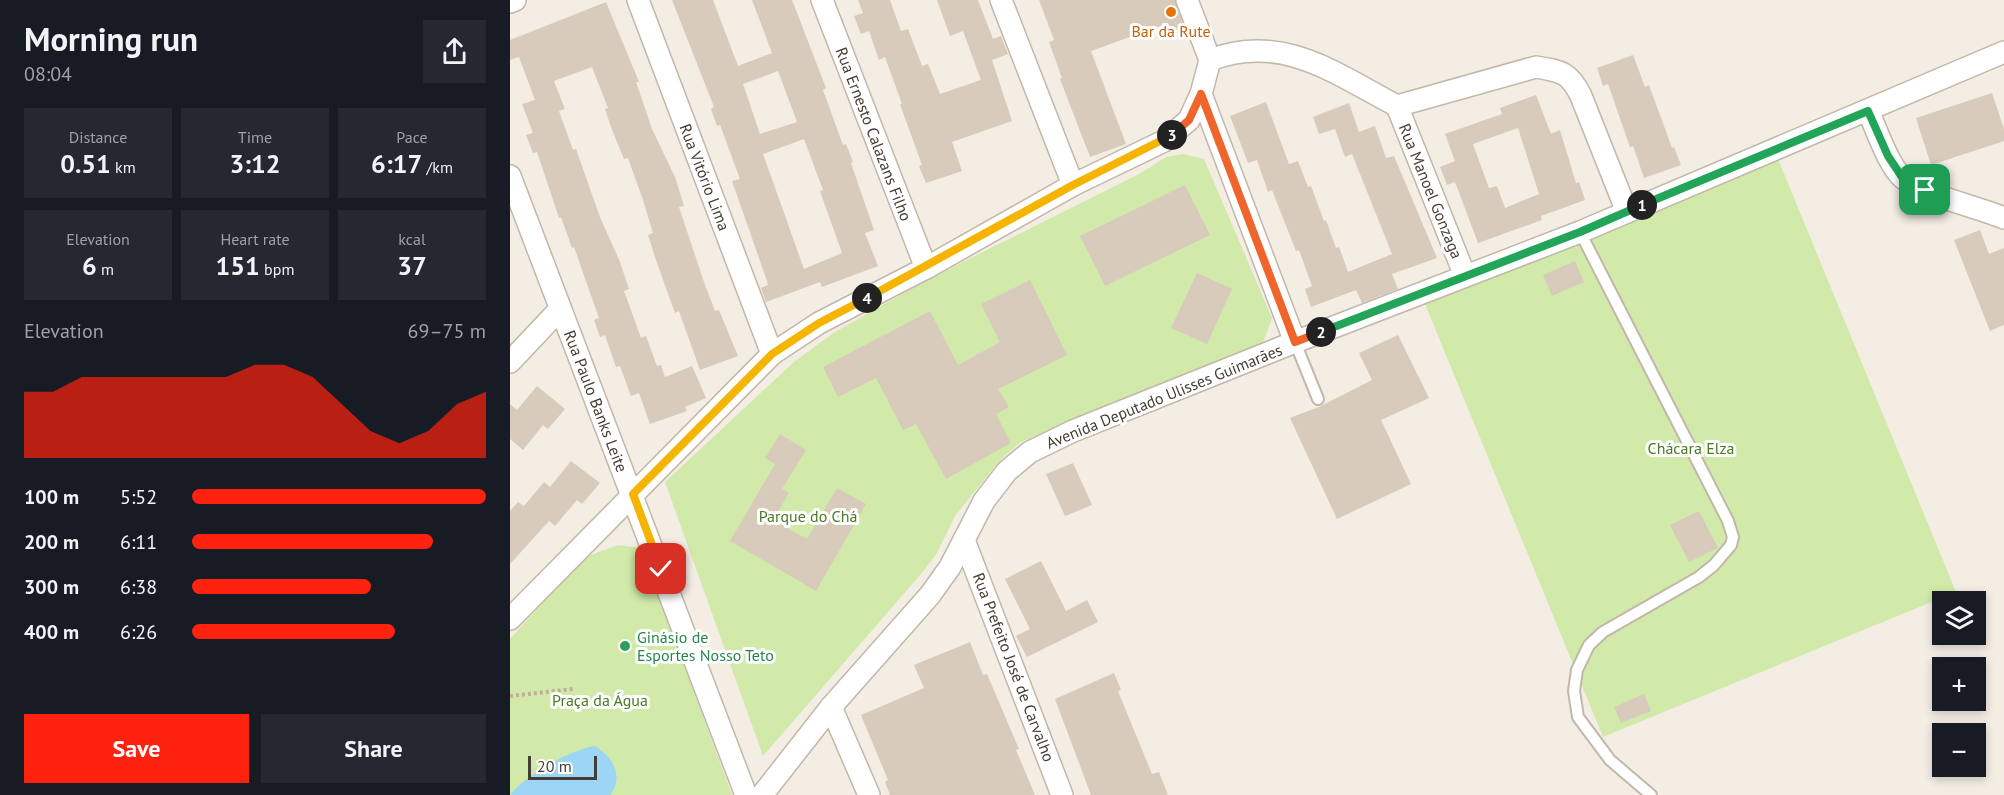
<!DOCTYPE html>
<meta charset="utf-8">
<style>
body{margin:0;font-family:"PT Sans",sans-serif;background:#242831;color:#f1f3f6;height:100vh;display:flex;flex-direction:column;font-size:22px;white-space:nowrap}
*{box-sizing:border-box;margin:0}
p{font-size:20px;color:#9ea1a6}
.icon{flex:none;width:33px;height:33px;fill:none;stroke:currentColor;stroke-width:2;stroke-linecap:round;stroke-linejoin:round}
.map{position:relative;flex:1;overflow:hidden}
.details{display:flex;flex-direction:column;background:#171b24;width:510px}
.details>*{flex:none}
.tools{position:absolute;left:1422px;top:591px;display:grid;gap:12px}
.tools a{display:grid;place-items:center;width:54px;height:54px;border-radius:0px;background:#171b24;box-shadow:0 3px 9px #0003;font-size:30px}
.scale{position:absolute;left:18px;bottom:15px;width:69px;box-sizing:border-box;padding-left:6px;border:3px solid #453d33;border-top:0;font-size:16px;line-height:21px;white-space:nowrap;color:#453d33;-webkit-text-stroke:4px #fff;paint-order:stroke}
.pin{position:absolute;display:grid;place-items:center;width:51px;height:51px;color:#fff;margin:-26px;border-radius:12px;box-shadow:0 3px 9px #0006}
.km{position:absolute;width:30px;height:30px;margin:-15px;border-radius:50%;background:#222;color:#fff;font-size:16px;line-height:30px;text-align:center}
.round{display:grid;place-items:center;flex:none;width:63px;height:63px;border-radius:0px;background:#242831}
.headline{display:flex;align-items:center;justify-content:space-between;height:102px;padding:0 24px}
h1{font-size:33px;font-weight:700;line-height:45px}
.stats{display:grid;grid-template-columns:repeat(3,1fr);gap:9px;height:102px;padding:6px 24px}
.stats div{display:grid;align-content:center;border-radius:0px;background:#242831;text-align:center}
.stats b{font-size:26px;font-weight:700}
.stats small{font-size:16px;font-weight:400}
.stats p{font-size:16px}
.chart{height:168px;padding:12px 24px}
.chart p{display:flex;justify-content:space-between}
.chart svg{width:100%;height:108px;margin-top:6px;fill:#ff220e;opacity:.7}
.button{display:flex;gap:12px;margin-top:auto;padding:12px 24px}
.button a{flex:1;height:69px;border-radius:0px;background:#ff220e;color:#fff;font-size:24px;font-weight:700;line-height:69px;text-align:center}
.button a+a{background:#242831;color:#f1f3f6}
ul{padding:0 24px;list-style:none;font-size:20px}
li{display:grid;grid-template-columns:96px 72px 1fr;align-items:center;height:45px}
li i{height:15px;border-radius:8px;background:#ff220e}
main{display:flex;flex:1;min-height:0}
.map>svg:first-child{display:block}
</style>
<main>
<section class="details">
<div class="headline"><div><h1>Morning run</h1><p>08:04</p></div><a class="round"><svg class="icon" aria-label="share" viewBox="0 0 24 24"><path d="M12 15V3M7 8l5-5 5 5M5 13v7h14v-7"/></svg></a></div>
<div class="stats">
<div><p>Distance</p><b>0.51<small> km</small></b></div>
<div><p>Time</p><b>3:12</b></div>
<div><p>Pace</p><b>6:17<small> /km</small></b></div>
</div>
<div class="stats">
<div><p>Elevation</p><b>6<small> m</small></b></div>
<div><p>Heart rate</p><b>151<small> bpm</small></b></div>
<div><p>kcal</p><b>37</b></div>
</div>
<div class="chart"><p><span>Elevation</span>69–75 m</p>
<svg viewBox="0 0 160 44" preserveAspectRatio="none"><path d="M0 44V17L10 17L20 11L30 11L40 11L50 11L60 11L70 11L80 6L90 6L100 11L110 22L120 33L130 38L140 33L150 22L160 17V44z"/></svg>
</div>
<ul>
<li><b>100 m</b>5:52<i style="width:100%"></i></li>
<li><b>200 m</b>6:11<i style="width:82%"></i></li>
<li><b>300 m</b>6:38<i style="width:61%"></i></li>
<li><b>400 m</b>6:26<i style="width:69%"></i></li>
</ul>
<div class="button"><a>Save</a><a>Share</a></div>
</section>
<div class="map">
<svg width="1494" height="795" viewBox="0 0 1494 795">
<rect width="100%" height="100%" fill="#f3ede4"/>
<g fill="#d1eaaa">
<polygon points="673,154 694,159 762,318 753,343 511,442 490,460 445,516 427,553 411,574 253,756 155,482 285,361 325,332 417,280 631,173 656,157"/>
<polygon points="1268,159 1446,592 1093,737 915,304"/>
<polygon points="108,545 131,548 222,795 0,795 0,639 73,558"/>
</g>
<path fill="#9cd6f4" d="M84,746C102,755 115,777 100,795H0C16,775 58,751 84,746Z"/>
<g fill="#d8cbbb" fill-rule="evenodd">
<path d="M162,0H203L228,66L262,53L242,0H282L316,88L313,90L333,145L336,144L343,162L341,163L364,230L355,233L368,266L312,287L310,282L256,302L251,288L258,285L257,281L222,181L230,179L210,125L207,126L201,109L204,107ZM268,71L287,122L250,134L233,84ZM294,139L313,190L310,191L332,253L294,269L253,154Z"/>
<polygon points="348,0 380,0 391,31 398,29 412,66 418,64 430,94 471,80 453,31 440,36 427,0 468,0 483,39 491,36 498,54 482,60 502,121 442,142 452,171 416,183 409,166 412,165 390,104 392,104 375,57 369,60 359,31 351,34 344,16 353,13"/>
<polygon points="529,0 665,0 674,27 656,34 653,25 581,51 616,144 580,157 550,79 552,78 539,42 544,40"/>
<polygon points="96,2 129,82 126,82 142,129 165,177 174,206 169,207 194,282 205,311 209,310 228,356 190,370 169,311 165,313 147,263 138,235 143,233 133,200 118,158 114,159 101,127 95,109 98,108 82,67 44,81 55,109 49,111 63,150 66,149 90,217 110,262 119,289 114,291 131,338 136,336 147,366 151,365 155,377 182,366 196,398 175,407 177,411 140,424 129,393 121,396 110,366 106,367 95,335 90,337 84,320 89,318 64,247 62,248 51,217 49,218 27,152 23,153 16,135 23,133 12,104 25,100 9,57 0,60 0,40"/>
<polygon points="1123,55 1135,87 1139,85 1162,148 1164,147 1171,165 1134,178 1123,146 1120,147 1098,84 1093,86 1087,68"/>
<polygon points="1482,93 1494,129 1494,141 1421,165 1406,118"/>
<path d="M1026,95L1041,134L1050,130L1066,183L1069,182L1075,200L1031,216L1032,220L968,243L945,182L937,185L930,167L945,161L935,134L992,114L990,108ZM1008,128L1029,194L995,208L987,186L979,188L963,144Z"/>
<polygon points="756,102 779,164 788,161 798,187 801,186 814,221 816,220 826,248 829,247 838,272 882,254 842,154 835,157 825,129 809,134 803,117 839,103 849,132 865,126 876,158 884,156 927,258 882,274 888,289 852,303 846,290 801,307 795,289 802,286 789,250 786,251 762,190 758,192 747,160 738,163 720,116"/>
<polygon points="675,185 700,235 595,286 570,236"/>
<polygon points="1470,230 1479,254 1494,248 1494,325 1480,331 1444,240"/>
<polygon points="1065,261 1074,282 1042,296 1033,275"/>
<polygon points="687,273 722,289 697,344 661,328"/>
<polygon points="520,280 557,355 488,389 499,407 486,414 501,443 436,479 406,424 393,430 366,378 328,397 313,367 420,311 448,365 490,342 471,304"/>
<polygon points="888,335 919,398 871,420 901,484 827,519 780,418 811,406 862,380 849,353"/>
<polygon points="27,386 55,409 38,429 33,425 13,450 0,439 0,404 7,410"/>
<polygon points="270,434 296,450 272,489 279,493 263,520 297,539 327,488 356,504 306,591 220,541 265,464 255,458"/>
<polygon points="61,461 90,483 72,504 67,500 45,526 39,521 0,564 0,511 8,502 14,506 34,482 40,487"/>
<polygon points="563,463 582,505 555,516 536,474"/>
<polygon points="1189,511 1208,548 1179,562 1160,525"/>
<polygon points="531,561 556,611 577,600 588,622 517,657 506,636 520,629 495,579"/>
<polygon points="460,642 473,675 477,674 509,749 506,750 525,795 380,795 375,782 378,780 351,715 414,688 404,665"/>
<polygon points="604,673 611,690 608,691 642,774 649,772 658,795 581,795 545,699"/>
<polygon points="1134,694 1141,711 1111,723 1104,707"/>
</g>
<g fill="none" stroke-linecap="round" stroke-linejoin="round">
<defs>
<g id="service">
<polyline points="1070,232 1218,521 1223,537 1221,545 1204,565 1189,577 1093,632 1079,645 1067,670 1064,691 1068,717 1100,760 1141,795"/>
<polyline points="785,342 808,399"/>
</g>
<g id="minor">
<polyline points="128,0 262,354"/>
<polyline points="312,0 416,268"/>
<polyline points="491,0 563,185"/>
<polyline points="677,0 700,60"/>
<polyline points="0,2 5,0"/>
<path d="M700,60C772,32 826,74 887,106L1026,67C1052,71 1060,73 1071,96L1117,212"/>
<polyline points="691,94 785,342"/>
<polyline points="887,106 955,276"/>
<path d="M1358,111C1367,130 1378,165 1393,178C1415,196 1466,206 1494,218"/>
<polyline points="0,176 236,795"/>
<polyline points="0,362 50,309"/>
<polyline points="454,540 552,795"/>
<polyline points="0,619 262,354 309,323 416,268 563,185 654,141 679,120 691,94 700,60"/>
<polyline points="321,707 359,795"/>
<polyline points="252,795 321,707 420,595 440,567 474,501 497,471 520,452 563,431 785,342 1070,232 1494,52"/>
</g>
</defs>
<use href="#service" stroke="#c2b7a9" stroke-width="14"/>
<use href="#minor" stroke="#c2b7a9" stroke-width="24"/>
<polyline stroke="#c1af96" stroke-width="4" stroke-dasharray="3 3" stroke-linecap="butt" points="0,696 63,689"/>
<use href="#service" stroke="#fff" stroke-width="10"/>
<use href="#minor" stroke="#fff" stroke-width="21"/>
</g>
<g fill="none" stroke-linecap="round" stroke-linejoin="round">
<defs>
<polyline id="split-1" points="1132,205 1358,111 1378,156 1392,177 1415,190"/>
<polyline id="split-2" points="811,332 1070,232 1132,205"/>
<polyline id="split-3" points="662,135 679,120 691,94 785,342 811,332"/>
<polyline id="split-4" points="357,298 563,185 662,135"/>
<polyline id="split-5" points="151,569 123,494 262,354 309,323 357,298"/>
</defs>
<use href="#split-1" stroke="#fff" stroke-width="12"/>
<use href="#split-2" stroke="#fff" stroke-width="12"/>
<use href="#split-3" stroke="#fff" stroke-width="12"/>
<use href="#split-4" stroke="#fff" stroke-width="12"/>
<use href="#split-5" stroke="#fff" stroke-width="12"/>
<use href="#split-1" stroke="#22a559" stroke-width="8"/>
<use href="#split-2" stroke="#22a559" stroke-width="8"/>
<use href="#split-3" stroke="#f0652b" stroke-width="8"/>
<use href="#split-4" stroke="#f5b400" stroke-width="8"/>
<use href="#split-5" stroke="#f5b400" stroke-width="8"/>
</g>
<circle fill="#e8710a" stroke="#fff" stroke-width="2" cx="661" cy="12" r="6"/>
<circle fill="#2e9e5b" stroke="#fff" stroke-width="2" cx="115" cy="646" r="6"/>
<g text-anchor="middle" stroke-width="6" stroke-linejoin="round" paint-order="stroke">
<g font-size="16" fill="#c56008" stroke="#fff">
<text x="661" y="37">Bar da Rute</text>
</g>
<g font-size="16" fill="#453d33" stroke="#fff">
<text transform="translate(364 134) rotate(69)" y="6">Rua Ernesto Calazans Filho</text>
<text transform="translate(195 177) rotate(69)" y="6">Rua Vitório Lima</text>
<text transform="translate(921 191) rotate(68)" y="6">Rua Manoel Gonzaga</text>
<text transform="translate(654 396) rotate(-22)" y="6">Avenida Deputado Ulisses Guimarães</text>
<text transform="translate(86 401) rotate(69)" y="6">Rua Paulo Banks Leite</text>
<text transform="translate(504 667) rotate(69)" y="6">Rua Prefeito José de Carvalho</text>
</g>
<g font-size="16" fill="#4a7924" stroke="#fff">
<text x="1181" y="454">Chácara Elza</text>
<text x="298" y="522">Parque do Chá</text>
<text x="90" y="706">Praça da Água</text>
</g>
<g font-size="16" fill="#27864d" stroke="#fff" text-anchor="start">
<text x="127" y="643">Ginásio de<tspan x="127" dy="18">Esportes Nosso Teto</tspan></text>
</g>
</g>
</svg>
<div class="tools">
<a><svg class="icon" aria-label="layers" viewBox="0 0 24 24"><path d="M12 4l9 5-9 5-9-5zM3 14l9 5 9-5"/></svg></a>
<a>+</a>
<a>−</a>
</div>
<div class="scale">20 m</div>
<div class="pin" style="left:1415px;top:190px;background:#1e9e55"><svg class="icon" aria-label="arrive" viewBox="0 0 24 24"><path d="M6 21V4h12l-3 4 3 4H6"/></svg></div>
<div class="pin" style="left:151px;top:569px;background:#d93025"><svg class="icon" aria-label="check" viewBox="0 0 24 24"><path d="M5 12l5 5 9-10"/></svg></div>
<b class="km" style="left:1132px;top:205px">1</b>
<b class="km" style="left:811px;top:332px">2</b>
<b class="km" style="left:662px;top:135px">3</b>
<b class="km" style="left:357px;top:298px">4</b>
</div>
</main>
